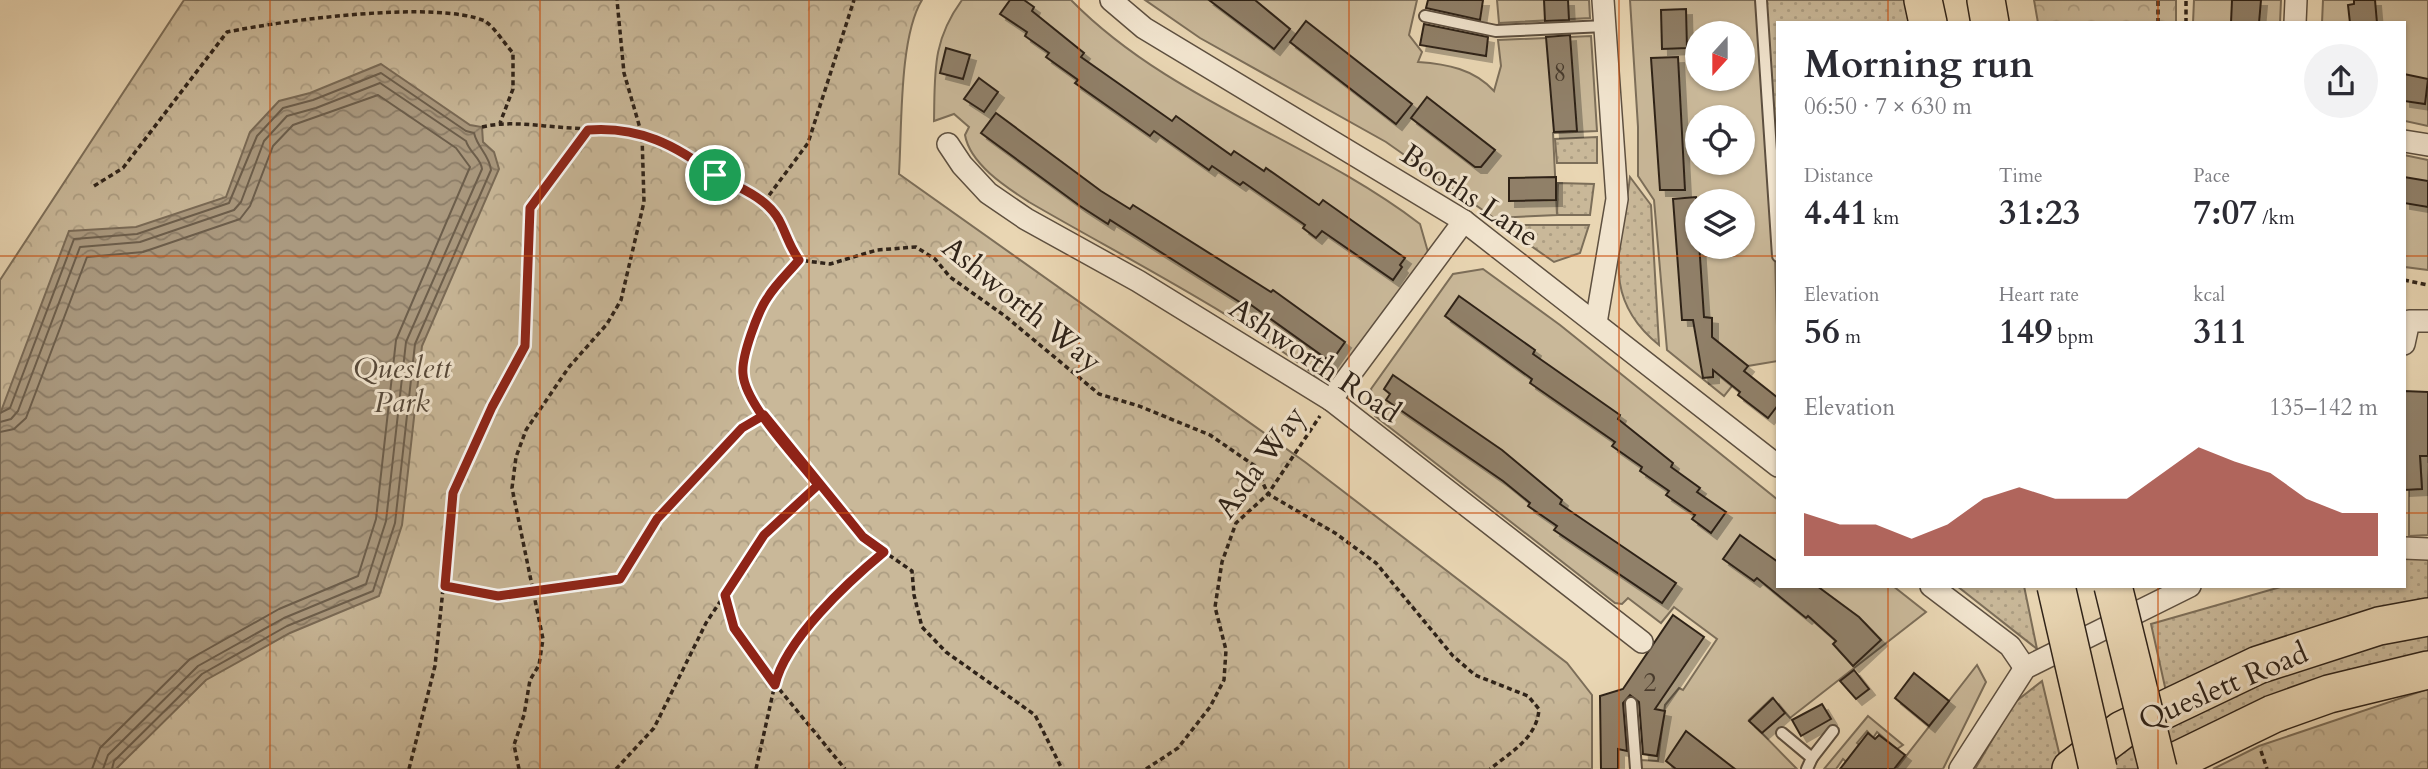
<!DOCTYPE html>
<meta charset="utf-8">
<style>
body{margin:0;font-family:Cardo,serif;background:#f2f2f3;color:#2b2b33;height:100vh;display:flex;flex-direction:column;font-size:26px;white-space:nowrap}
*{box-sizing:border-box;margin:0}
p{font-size:23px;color:#7c7c81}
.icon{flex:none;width:38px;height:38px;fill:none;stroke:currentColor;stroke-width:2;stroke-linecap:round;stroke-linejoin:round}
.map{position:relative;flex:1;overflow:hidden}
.drawer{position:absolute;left:1776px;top:21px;width:630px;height:567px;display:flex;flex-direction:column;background:#fff;border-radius:0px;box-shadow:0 2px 5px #0004}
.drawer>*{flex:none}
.needle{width:46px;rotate:201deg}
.controls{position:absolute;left:1685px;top:21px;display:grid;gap:14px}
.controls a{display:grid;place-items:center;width:70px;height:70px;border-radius:50%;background:#fff;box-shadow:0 2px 5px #0004;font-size:35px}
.pin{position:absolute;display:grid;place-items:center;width:60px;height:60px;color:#fff;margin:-30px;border:4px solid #fff;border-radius:50%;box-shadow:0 2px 7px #0007}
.round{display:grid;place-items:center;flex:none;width:74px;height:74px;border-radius:37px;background:#f2f2f3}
.overview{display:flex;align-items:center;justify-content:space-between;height:119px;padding:0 28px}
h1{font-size:38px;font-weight:700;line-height:52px}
.metrics{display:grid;grid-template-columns:repeat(3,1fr);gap:10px;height:119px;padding:7px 28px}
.metrics div{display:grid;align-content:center}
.metrics b{font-size:35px;font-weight:700}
.metrics small{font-size:19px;font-weight:400}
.metrics p{font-size:19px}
.chart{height:196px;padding:14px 28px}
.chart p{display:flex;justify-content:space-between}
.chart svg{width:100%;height:126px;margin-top:7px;fill:#8f2418;opacity:.7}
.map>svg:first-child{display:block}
</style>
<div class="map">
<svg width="2428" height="769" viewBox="0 0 2428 769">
<defs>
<pattern id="grass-dots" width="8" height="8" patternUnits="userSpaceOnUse" patternTransform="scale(1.75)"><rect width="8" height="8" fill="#c9b899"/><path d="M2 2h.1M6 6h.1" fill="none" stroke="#ad9e83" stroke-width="1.8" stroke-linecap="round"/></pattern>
<pattern id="park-crowns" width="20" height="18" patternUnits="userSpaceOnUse" patternTransform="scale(1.75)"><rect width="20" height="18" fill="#c9b899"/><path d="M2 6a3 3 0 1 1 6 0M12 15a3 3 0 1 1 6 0" fill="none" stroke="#ad9e83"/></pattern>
<pattern id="water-waves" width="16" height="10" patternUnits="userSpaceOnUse" patternTransform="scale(1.75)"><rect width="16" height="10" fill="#aa997f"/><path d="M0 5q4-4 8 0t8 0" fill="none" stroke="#8b7c67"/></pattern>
<filter id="shadow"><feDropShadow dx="6" dy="6" stdDeviation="0" flood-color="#0004"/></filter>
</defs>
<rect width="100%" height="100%" fill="#e9d6b3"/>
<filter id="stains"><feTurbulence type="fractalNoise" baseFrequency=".00286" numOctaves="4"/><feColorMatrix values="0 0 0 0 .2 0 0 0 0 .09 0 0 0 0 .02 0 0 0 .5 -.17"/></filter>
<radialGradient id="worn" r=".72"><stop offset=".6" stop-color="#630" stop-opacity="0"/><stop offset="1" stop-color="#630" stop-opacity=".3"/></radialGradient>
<g fill="url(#grass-dots)" stroke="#7c6e59" stroke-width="2">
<polygon points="1766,0 1907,0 1912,23 1778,23 1778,172"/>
<polygon points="1597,137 1597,163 1557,163 1555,139"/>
<path d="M1630,177L1651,205L1659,345C1598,296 1622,245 1630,177Z"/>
<polygon points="1558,183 1594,184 1590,215 1557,215"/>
<polygon points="1501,225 1589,225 1580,253 1554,262"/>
<polygon points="2405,557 2428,557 2428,606 2167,696 2151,624 2284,586 2404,586"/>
<polygon points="1957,586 2024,586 2037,649"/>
<polygon points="2428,632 2428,655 2144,769 2096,769 2187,711 2284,670"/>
<polygon points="2042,681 2061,761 2052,769 1975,769 2014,703"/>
</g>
<g fill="url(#park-crowns)" stroke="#7c6e59" stroke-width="2">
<path d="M184,0H922C899,37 902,128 899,174L1305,462L1567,663L1592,695V769H0V280Z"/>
<polygon points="2034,0 2176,0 2176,23 2038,23"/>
<polygon points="2428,689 2428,769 2213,769 2259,746"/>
</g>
<g fill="#c9b899" stroke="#7c6e59" stroke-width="2" fill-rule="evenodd">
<path d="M962,0H1071C1169,100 1310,140 1420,224L1428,252L1343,372L1319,378C1228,309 1127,259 1029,202C1006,187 970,164 965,135L969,127L954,114L934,121C935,72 932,41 962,0Z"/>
<path d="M1145,0H1417L1409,35L1422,52L1418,62C1447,64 1474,69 1494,91L1501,66L1498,40L1591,36L1597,131L1553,133L1557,215L1494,218L1386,142L1200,38Z"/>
<polygon points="1497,0 1589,0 1590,18 1499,23"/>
<path d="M1630,0H1757L1775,255L1778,361L1748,366L1724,396L1667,350L1654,200L1638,176V127ZM1698,33H1743V79H1698ZM1698,117H1743V163H1698ZM1698,201H1743V247H1698Z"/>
<polygon points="2194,0 2281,0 2280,23 2193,23"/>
<polygon points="2323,0 2428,0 2428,126 2405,121 2404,23 2322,23"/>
<polygon points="2404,155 2428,160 2428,270 2405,267"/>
<polygon points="1483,269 1560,325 1778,500 1778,586 1893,586 1926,612 1790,718 1772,698 1749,720 1797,769 1641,769 1640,760 1658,761 1665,705 1679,688 1683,690 1717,639 1674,607 1661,623 1628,598 1622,604 1615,603 1375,416 1371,389 1453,274"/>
<polygon points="2420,456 2428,456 2428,535 2409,536 2409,489 2422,489"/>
<polygon points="1977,665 1986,682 1943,769 1896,769"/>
<polygon points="1868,716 1903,745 1897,749 1877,732 1873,738 1867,731 1857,743 1865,750 1851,766 1843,759 1836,769 1824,769"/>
</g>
<polygon fill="url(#water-waves)" stroke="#796a56" stroke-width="2" points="381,64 470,125 482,127 483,142 494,152 499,169 422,346 402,525 379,596 290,633 206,680 116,769 0,769 0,414 69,231 136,227 226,197 250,132 279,101 310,93"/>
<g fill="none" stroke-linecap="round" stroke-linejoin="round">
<g stroke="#6c5e4c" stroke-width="2">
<path d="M0,413L10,408L74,239L137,234L229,203L257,136L283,108L313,100L381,73L466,131L474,133C478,149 489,154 491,170L415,344L395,523L373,591L287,626L202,674L114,761L112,769"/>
<path d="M0,422L11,419L18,411L80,247L140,242L234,210L241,202L264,141L287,116L316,108L380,83L466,141C469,152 481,158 482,169L406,342L386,521L366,584L284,618L198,666L108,755L103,769"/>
<polyline points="0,432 14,429 26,418 87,257 143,252 240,219 250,206 273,146 293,125 378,95 456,148 470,167 396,340 376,519 358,576 279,609 190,659 100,748 92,769"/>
</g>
</g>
<g fill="#908069" stroke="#2f2319" stroke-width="2" filter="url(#shadow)">
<polygon points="1010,0 1024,0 1034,7 1032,11 1084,53 1081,57 1172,121 1176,116 1231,155 1234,151 1264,171 1266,168 1319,205 1323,200 1405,258 1400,265 1402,267 1393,280 1322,231 1316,238 1303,228 1305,225 1243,182 1240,185 1212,166 1209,170 1154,131 1150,136 1075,83 1078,80 1046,57 1049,53 1025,36 1027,32 1000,14"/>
<polygon points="1209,0 1255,0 1290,29 1274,49"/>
<polygon points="1428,0 1483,0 1480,20 1426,8"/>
<polygon points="1544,0 1568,0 1569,20 1545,21"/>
<polygon points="2232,0 2261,0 2259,23 2231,23"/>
<polygon points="2354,0 2375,0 2377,23 2350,23 2348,5 2354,4"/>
<polygon points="1686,9 1687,48 1662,49 1661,10"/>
<polygon points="1306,21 1412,104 1396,124 1290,42"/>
<polygon points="1424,24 1488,37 1486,56 1420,45"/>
<polygon points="1570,35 1577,131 1554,132 1546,37"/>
<polygon points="946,48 970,55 963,79 940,73"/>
<polygon points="1678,57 1685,190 1660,190 1651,58"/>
<polygon points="2404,74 2428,79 2425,104 2404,101"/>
<polygon points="979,78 998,92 984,112 964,99"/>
<polygon points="1427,97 1495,150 1481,167 1475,167 1411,118"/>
<polygon points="996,113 1101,191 1130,209 1133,205 1271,292 1273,290 1345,342 1331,362 1251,305 1249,308 1110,220 1108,224 1080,206 981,133"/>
<polygon points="1556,177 1556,200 1509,201 1509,178"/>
<polygon points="2404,177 2428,181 2428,207 2404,203"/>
<polygon points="1696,197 1704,317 1712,318 1712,337 1748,366 1744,371 1778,398 1778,405 1768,418 1738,395 1740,392 1713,370 1713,377 1703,378 1693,320 1682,320 1673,199"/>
<polygon points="1459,296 1535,350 1533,354 1620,415 1618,419 1673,463 1671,467 1700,488 1697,492 1726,512 1711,533 1692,519 1695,515 1666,495 1669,491 1640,471 1642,467 1612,446 1615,442 1530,383 1532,379 1445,316"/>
<polygon points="1393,375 1502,450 1562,500 1560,504 1676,583 1662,603 1554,530 1557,526 1528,506 1530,503 1503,481 1386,400 1390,394 1384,389"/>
<polygon points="2404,391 2428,392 2428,456 2420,456 2422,489 2404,490"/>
<polygon points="1740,535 1778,562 1778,586 1817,586 1859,617 1881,640 1853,666 1833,644 1836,641 1808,616 1806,618 1757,578 1754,581 1723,559"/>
<polygon points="1673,615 1704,637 1655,709 1665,711 1657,756 1643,754 1639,702 1630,695 1623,703 1627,751 1618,749 1618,769 1601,769 1600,696 1623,689"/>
<polygon points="1854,670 1869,689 1856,699 1840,681"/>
<polygon points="1914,673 1949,701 1929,726 1895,698"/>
<polygon points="1773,698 1785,713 1762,733 1749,721"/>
<polygon points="1822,704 1831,719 1801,736 1792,720"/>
<polygon points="1686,731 1735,769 1676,769 1666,761"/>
<polygon points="1868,733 1875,739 1879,735 1905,755 1894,769 1840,769"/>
</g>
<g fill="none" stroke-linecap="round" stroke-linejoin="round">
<defs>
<g id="lane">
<polyline points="1761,0 1778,256"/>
<polyline points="1425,16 1496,31 1605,26"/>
<polyline points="1631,703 1636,769"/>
<polyline points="1782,733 1812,758 1807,769"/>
<polyline points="1812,758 1833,731"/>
</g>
<g id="street">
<polyline points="1111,0 1144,28 1464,221 1778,466"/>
<polyline points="2295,23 2296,0"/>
<polyline points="2404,141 2428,145"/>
<polyline points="948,144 962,165 988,193 1026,219 1138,281 1331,400 1642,642"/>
<polyline points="1596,323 1617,199 1603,0"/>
<polyline points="2404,344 2409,321 2428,321"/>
<polyline points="1331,400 1464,221"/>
<polyline points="2404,548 2428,549"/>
<polyline points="1931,586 2010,646 2025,668"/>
<polyline points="1960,769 2025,668 2190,586"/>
</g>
<g id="highway">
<polyline points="1923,0 1928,23"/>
<polyline points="1986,0 1990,23"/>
<polyline points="2071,769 2122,730 2258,665 2379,626 2428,617"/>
<polyline points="2160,769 2273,714 2329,694 2428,670"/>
</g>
</defs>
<use href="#lane" stroke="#5e5040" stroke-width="14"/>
<use href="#street" stroke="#5e5040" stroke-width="24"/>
<use href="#highway" stroke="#2f2319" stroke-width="40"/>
<g stroke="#2f2319" stroke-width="3.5" stroke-dasharray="5 3.5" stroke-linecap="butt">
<polyline points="2158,23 2158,0"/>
<polyline points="2186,23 2186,0"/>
<path d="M482,127C507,121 532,125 557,127C599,131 643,127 682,149C694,156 704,168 716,175C731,185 749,190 763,201C780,215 785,241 799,260L830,264L877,250L916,247L935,259L950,277L1005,316L1099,394L1139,406L1210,435L1255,466L1268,494L1335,533L1376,563L1453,656L1475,675L1528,696L1539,709C1537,738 1511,752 1490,769"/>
<path d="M94,186L123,168L227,32C286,20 435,0 485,21C495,28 504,43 513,53V89L500,123"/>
<polyline points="764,202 808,143 854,0"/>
<polyline points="799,260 767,298 744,358 743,376 754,402 863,537 912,571 914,595 922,627 946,652 1035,715 1062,769"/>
<polyline points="2404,280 2428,285"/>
<polyline points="445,586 498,596 620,579 657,519 742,428 764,415"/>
<polyline points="725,595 734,628 752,656 845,769"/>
<polyline points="2261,751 2267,769"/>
<polyline points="409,769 435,666 453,493 492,407 525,346 530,207 588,130"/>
<polyline points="519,769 514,745 524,715 530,680 539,665 543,639 512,488 516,457 526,430 569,367 607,324 621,300 644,202 642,135 624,73 617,0"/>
<polyline points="616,769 654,728 706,623 764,535 818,486"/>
<polyline points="756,769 779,666 843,587 884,552"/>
<polyline points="1146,769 1178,748 1210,707 1224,680 1226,650 1215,607 1222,562 1236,523 1268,494 1320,416"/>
</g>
<use href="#lane" stroke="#f1e4ce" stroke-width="10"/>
<use href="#street" stroke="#f1e4ce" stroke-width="21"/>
<use href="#highway" stroke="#e9d6b3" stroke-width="37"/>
<defs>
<g id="highway-bridge">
<polyline points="2056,586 2098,769"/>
<polyline points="2113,586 2158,769"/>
</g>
</defs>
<use href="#highway-bridge" stroke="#2f2319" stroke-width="40" stroke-linecap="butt"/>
<use href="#highway-bridge" stroke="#e9d6b3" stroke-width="37"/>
</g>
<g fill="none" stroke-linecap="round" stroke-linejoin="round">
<defs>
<path id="route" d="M715,175C676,145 639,126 588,130L530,208L525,346L492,407L453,493L445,586L498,596L620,579L657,519L742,428L764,415L863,537L884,552C848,582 785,640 775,685L734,628L725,595L764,535L818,485C799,460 745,405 743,374C741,357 758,311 768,297C776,284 789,272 799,260C788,244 787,235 779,220C766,197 738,187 715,175"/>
</defs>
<use href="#route" stroke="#fff" stroke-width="14"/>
<use href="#route" stroke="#8f2418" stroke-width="9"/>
</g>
<path fill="none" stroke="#cc510e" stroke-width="2" stroke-opacity="0.55" d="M270,0V769M540,0V769M809,0V769M1079,0V769M1349,0V769M1619,0V769M1888,0V23M2158,0V23M0,256H1778M2404,256H2428M0,513H1778M2404,513H2428M1888,586V769M2158,586V769"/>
<g text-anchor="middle" stroke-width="6" stroke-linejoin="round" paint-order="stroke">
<g font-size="26" fill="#473a2d">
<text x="1560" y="81">8</text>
<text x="1650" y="691">2</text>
</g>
<g font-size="30" fill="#2f2319" stroke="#f1e4ce">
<text transform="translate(1470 195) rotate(34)" y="10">Booths Lane</text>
<text transform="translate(1022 304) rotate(39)" y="10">Ashworth Way</text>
<text transform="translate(1315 360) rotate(34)" y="10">Ashworth Road</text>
<text transform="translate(1260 462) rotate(-54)" y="10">Asda Way</text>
<text transform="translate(2223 686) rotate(-23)" y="10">Queslett Road</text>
</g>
<g font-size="30" font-style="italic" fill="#564839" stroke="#f1e4ce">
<text x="402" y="378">Queslett<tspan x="402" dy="34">Park</tspan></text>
</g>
</g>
<rect width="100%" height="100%" filter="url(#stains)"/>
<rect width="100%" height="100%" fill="url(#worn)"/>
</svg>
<div class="controls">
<a><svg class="needle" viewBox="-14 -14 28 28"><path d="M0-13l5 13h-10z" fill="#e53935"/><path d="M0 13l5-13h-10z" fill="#7c7c81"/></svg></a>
<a><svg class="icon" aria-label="locate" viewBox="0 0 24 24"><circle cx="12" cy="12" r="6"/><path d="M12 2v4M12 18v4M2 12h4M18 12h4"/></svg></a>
<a><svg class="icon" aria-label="layers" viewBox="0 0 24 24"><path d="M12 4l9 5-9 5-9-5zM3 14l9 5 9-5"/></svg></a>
</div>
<div class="pin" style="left:715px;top:175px;background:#1e9e55"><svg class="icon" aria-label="arrive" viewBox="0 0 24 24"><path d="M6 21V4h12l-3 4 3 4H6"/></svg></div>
<section class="drawer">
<div class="overview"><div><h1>Morning run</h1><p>06:50 · 7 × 630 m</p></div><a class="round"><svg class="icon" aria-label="share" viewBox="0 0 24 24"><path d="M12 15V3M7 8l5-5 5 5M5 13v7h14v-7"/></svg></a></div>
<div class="metrics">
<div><p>Distance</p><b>4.41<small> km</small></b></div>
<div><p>Time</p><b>31:23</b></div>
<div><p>Pace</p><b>7:07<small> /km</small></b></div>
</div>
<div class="metrics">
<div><p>Elevation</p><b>56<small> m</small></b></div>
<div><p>Heart rate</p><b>149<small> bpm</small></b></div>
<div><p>kcal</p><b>311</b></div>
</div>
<div class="chart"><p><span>Elevation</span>135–142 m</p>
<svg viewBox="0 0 160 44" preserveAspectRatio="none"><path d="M0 44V29L10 33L20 33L30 38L40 33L50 24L60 20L70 24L80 24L90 24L100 15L110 6L120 11L130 15L140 24L150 29L160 29V44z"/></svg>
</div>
</section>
</div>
